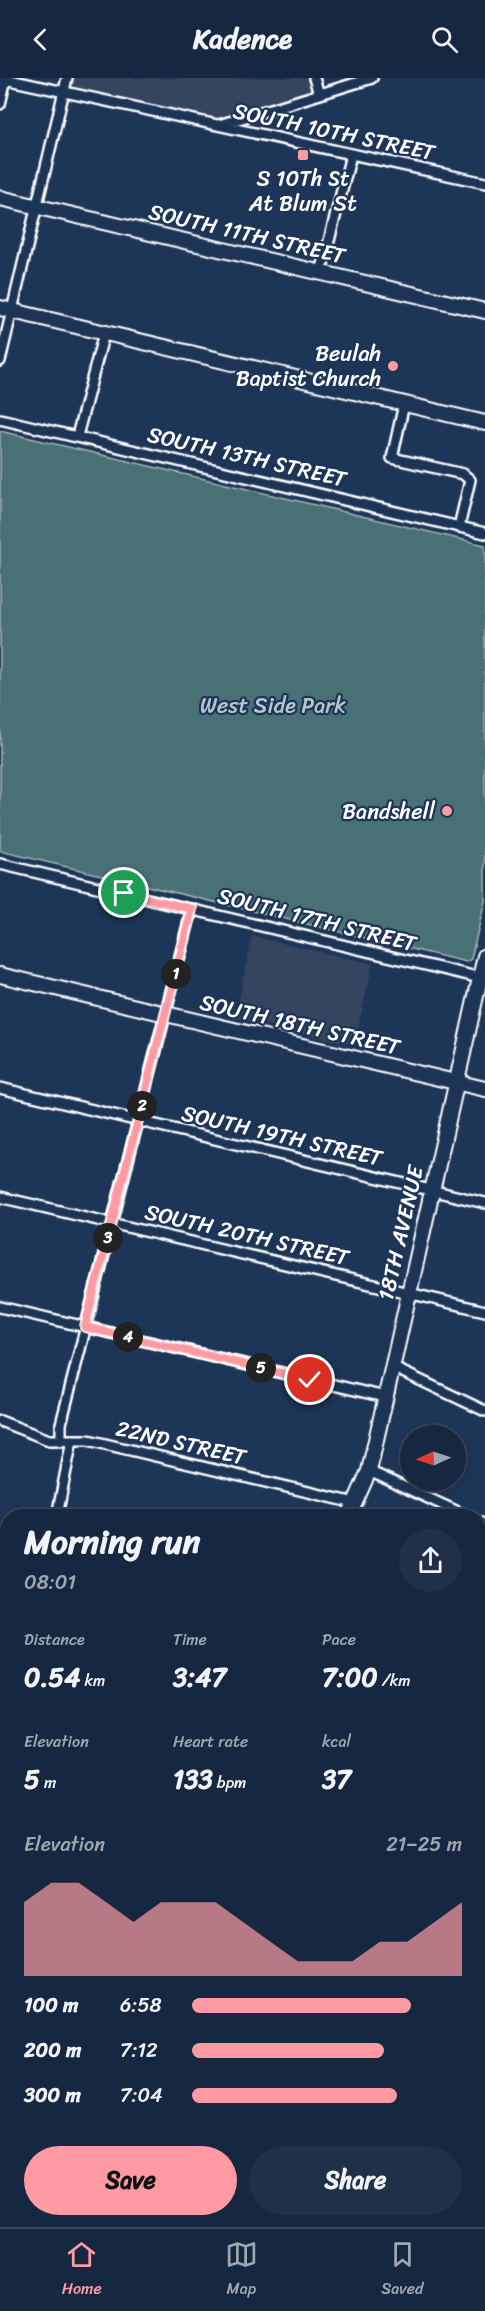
<!DOCTYPE html>
<meta charset="utf-8">
<style>
body{margin:0;font-family:Sriracha,sans-serif;background:#1f3048;color:#f1f3f6;height:100vh;display:flex;flex-direction:column;font-size:22px;white-space:nowrap}
*{box-sizing:border-box;margin:0}
p{font-size:20px;color:#9ea6b1}
.icon{flex:none;width:33px;height:33px;fill:none;stroke:currentColor;stroke-width:2;stroke-linecap:round;stroke-linejoin:round}
.map{position:relative;flex:1;overflow:hidden}
.drawer{position:absolute;left:0px;top:1431px;width:486px;height:718px;display:flex;flex-direction:column;background:#162841;border-radius:24px 24px 0 0;box-shadow:0 3px 9px #0003,0 0 0 2px #35445a}
.drawer>*{flex:none}
.needle{width:39px;rotate:267deg}
.controls{position:absolute;left:400px;top:1347px;display:grid;gap:12px}
.controls a{display:grid;place-items:center;width:66px;height:66px;border-radius:50%;background:#162841;box-shadow:0 3px 9px #0003,0 0 0 2px #35445a;font-size:30px}
.pin{position:absolute;display:grid;place-items:center;width:51px;height:51px;color:#fff;margin:-26px;border:3px solid #fff;border-radius:50%;box-shadow:0 2px 6px #0007}
.km{position:absolute;width:30px;height:30px;margin:-15px;border-radius:50%;background:#222;color:#fff;font-size:16px;line-height:30px;text-align:center}
.round{display:grid;place-items:center;flex:none;width:63px;height:63px;border-radius:32px;background:#1f3048}
.summary{display:flex;align-items:center;justify-content:space-between;height:102px;padding:0 24px}
h1{font-size:33px;font-weight:700;line-height:45px}
.stats{display:grid;grid-template-columns:repeat(3,1fr);gap:9px;height:102px;padding:6px 24px}
.stats div{display:grid;align-content:center}
.stats b{font-size:26px;font-weight:700}
.stats small{font-size:16px;font-weight:400}
.stats p{font-size:16px}
.chart{height:168px;padding:12px 24px}
.chart p{display:flex;justify-content:space-between}
.chart svg{width:100%;height:108px;margin-top:6px;fill:#ff9aa2;opacity:.7}
.primary-button{display:flex;gap:12px;margin-top:auto;padding:12px 24px}
.primary-button a{flex:1;height:69px;border-radius:36px;background:#ff9aa2;color:#111;font-size:24px;font-weight:700;line-height:69px;text-align:center}
.primary-button a+a{background:#1f3048;color:#f1f3f6}
ul{padding:0 24px;list-style:none;font-size:20px}
li{display:grid;grid-template-columns:96px 72px 1fr;align-items:center;height:45px}
li i{height:15px;border-radius:8px;background:#ff9aa2}
header{display:flex;justify-content:space-between;align-items:center;height:78px;padding:0 24px;background:#162841;font-size:27px;font-weight:700}
.dock{display:flex;justify-content:space-around;align-items:center;height:84px;border-top:2px solid #35445a;background:#162841;font-size:16px;color:#9ea6b1}
.dock a{display:grid;justify-items:center;gap:3px}
.dock .selected{color:#ff9aa2}
.map>svg:first-child{display:block}
</style>
<header><svg class="icon" aria-label="back" viewBox="0 0 24 24"><path d="M15 5l-7 7 7 7"/></svg>Kadence<svg class="icon" aria-label="search" viewBox="0 0 24 24"><circle cx="10" cy="10" r="6"/><path d="M15 15l6 6"/></svg></header>
<div class="map">
<svg width="485" height="2149" viewBox="0 0 485 2149">
<rect width="100%" height="100%" fill="#1d3557"/>
<filter id="ink" filterUnits="userSpaceOnUse"><feTurbulence type="fractalNoise" baseFrequency=".0167" numOctaves="2"/><feDisplacementMap in="SourceGraphic" scale="12" xChannelSelector="R" yChannelSelector="G"/><feConvolveMatrix kernelMatrix="1 2 1 2 8 2 1 2 1" color-interpolation-filters="sRGB"/></filter>
<g filter="url(#ink)">
<g fill="#34445f">
<polygon points="68,0 313,0 318,16 216,46 65,13"/>
<polygon points="252,858 373,886 354,967 235,940"/>
</g>
<polygon fill="#4a7074" stroke="#a4b8ba" stroke-width="1.5" points="0,353 485,467 485,823 471,881 466,884 0,773"/>
<g fill="none" stroke-linecap="round" stroke-linejoin="round">
<defs>
<g id="street">
<polyline points="0,0 485,105"/>
<polyline points="314,0 319,16"/>
<polyline points="0,26 6,1"/>
<polyline points="219,47 372,0"/>
<polyline points="321,194 351,77"/>
<polyline points="0,283 67,0"/>
<polyline points="404,326 392,380 463,396 470,402 459,449"/>
<polyline points="0,341 485,455"/>
<polyline points="77,358 104,255"/>
<polyline points="0,786 485,901"/>
<polyline points="0,1010 485,1125"/>
<polyline points="0,1119 485,1233"/>
<polyline points="0,1229 385,1319"/>
<polyline points="392,1289 485,1333"/>
<polyline points="0,1343 49,1362 88,1362 355,1425"/>
<polyline points="61,1363 61,1346 192,831"/>
<polyline points="369,1393 467,1438"/>
<polyline points="57,1438 72,1362"/>
<polyline points="478,1444 485,1447"/>
<polyline points="478,1560 485,1563"/>
<polyline points="0,1687 8,1671"/>
<polyline points="478,1869 485,1856"/>
<polyline points="229,2149 233,2142"/>
<polyline points="345,2149 349,2142"/>
<polyline points="460,2149 464,2142"/>
</g>
<g id="secondary">
<polyline points="0,120 485,233"/>
<polyline points="0,230 485,345"/>
<polyline points="0,897 485,1011"/>
<polyline points="349,1438 369,1393 485,878"/>
<polyline points="0,1455 8,1458"/>
<polyline points="478,1676 485,1679"/>
<polyline points="0,1825 8,1828"/>
<polyline points="0,1907 8,1910"/>
<polyline points="478,2042 485,2045"/>
<polyline points="0,2050 8,2031"/>
<polyline points="0,2060 8,2064"/>
<polyline points="478,2122 485,2125"/>
<polyline points="152,2142 165,2149"/>
</g>
<g id="highway">
<polyline points="0,1853 8,1857"/>
<polyline points="0,1877 8,1881"/>
<polyline points="478,2069 485,2072"/>
<polyline points="478,2094 485,2097"/>
</g>
</defs>
<use href="#street" stroke="#fff" stroke-width="14"/>
<use href="#secondary" stroke="#fff" stroke-width="18"/>
<use href="#highway" stroke="#fff" stroke-width="21"/>
<use href="#street" stroke="#1d3557" stroke-width="9"/>
<use href="#secondary" stroke="#1d3557" stroke-width="14"/>
<use href="#highway" stroke="#6b7165" stroke-width="16"/>
</g>
</g>
<g fill="none" stroke-linecap="round" stroke-linejoin="round" filter="url(#ink)">
<defs>
<polyline id="route" points="124,815 192,831 85,1249 310,1302"/>
</defs>
<use href="#route" stroke="#fff" stroke-width="12"/>
<use href="#route" stroke="#ff9aa2" stroke-width="8"/>
</g>
<g fill="#ff9aa2" stroke="#1d3557" stroke-width="2">
<rect x="297" y="71" width="12" height="12" rx="3"/>
<circle cx="393" cy="288" r="6"/>
<circle cx="447" cy="733" r="6"/>
</g>
<g text-anchor="middle" stroke-width="4.5" stroke-linejoin="round" paint-order="stroke">
<g font-size="22" fill="#fff" stroke="#1d3557">
<text transform="translate(334 53) rotate(12)" y="8">SOUTH 10TH STREET</text>
<text transform="translate(247 155) rotate(13)" y="8">SOUTH 11TH STREET</text>
<text transform="translate(247 378) rotate(13)" y="8">SOUTH 13TH STREET</text>
<text transform="translate(317 841) rotate(14)" y="8">SOUTH 17TH STREET</text>
<text transform="translate(300 946) rotate(13)" y="8">SOUTH 18TH STREET</text>
<text transform="translate(282 1057) rotate(13)" y="8">SOUTH 19TH STREET</text>
<text transform="translate(400 1155) rotate(-77)" y="8">18TH AVENUE</text>
<text transform="translate(247 1156) rotate(13)" y="8">SOUTH 20TH STREET</text>
<text transform="translate(181 1364) rotate(13)" y="8">22ND STREET</text>
</g>
<g font-size="22" fill="#fff" stroke="#1d3557" text-anchor="end">
<text x="303" y="108" text-anchor="middle">S 10Th St<tspan x="303" dy="25">At Blum St</tspan></text>
<text x="381" y="283">Beulah<tspan x="381" dy="25">Baptist Church</tspan></text>
<text x="435" y="741">Bandshell</text>
</g>
<g font-size="22" fill="#b7c6c7" stroke="#1d3557">
<text x="273" y="635">West Side Park</text>
</g>
</g>
</svg>
<div class="controls">
<a><svg class="needle" viewBox="-14 -14 28 28"><path d="M0-13l5 13h-10z" fill="#e53935"/><path d="M0 13l5-13h-10z" fill="#9ea6b1"/></svg></a>
</div>
<div class="pin" style="left:124px;top:815px;background:#1e9e55"><svg class="icon" aria-label="arrive" viewBox="0 0 24 24"><path d="M6 21V4h12l-3 4 3 4H6"/></svg></div>
<div class="pin" style="left:310px;top:1302px;background:#d93025"><svg class="icon" aria-label="check" viewBox="0 0 24 24"><path d="M5 12l5 5 9-10"/></svg></div>
<b class="km" style="left:176px;top:896px">1</b>
<b class="km" style="left:142px;top:1028px">2</b>
<b class="km" style="left:108px;top:1160px">3</b>
<b class="km" style="left:128px;top:1259px">4</b>
<b class="km" style="left:261px;top:1290px">5</b>
<section class="drawer">
<div class="summary"><div><h1>Morning run</h1><p>08:01</p></div><a class="round"><svg class="icon" aria-label="share" viewBox="0 0 24 24"><path d="M12 15V3M7 8l5-5 5 5M5 13v7h14v-7"/></svg></a></div>
<div class="stats">
<div><p>Distance</p><b>0.54<small> km</small></b></div>
<div><p>Time</p><b>3:47</b></div>
<div><p>Pace</p><b>7:00<small> /km</small></b></div>
</div>
<div class="stats">
<div><p>Elevation</p><b>5<small> m</small></b></div>
<div><p>Heart rate</p><b>133<small> bpm</small></b></div>
<div><p>kcal</p><b>37</b></div>
</div>
<div class="chart"><p><span>Elevation</span>21–25 m</p>
<svg viewBox="0 0 160 44" preserveAspectRatio="none"><path d="M0 44V14L10 6L20 6L30 14L40 22L50 14L60 14L70 14L80 22L90 30L100 38L110 38L120 38L130 30L140 30L150 22L160 14V44z"/></svg>
</div>
<ul>
<li><b>100 m</b>6:58<i style="width:81%"></i></li>
<li><b>200 m</b>7:12<i style="width:71%"></i></li>
<li><b>300 m</b>7:04<i style="width:76%"></i></li>
</ul>
<div class="primary-button"><a>Save</a><a>Share</a></div>
</section>
</div>
<nav class="dock">
<a class="selected"><svg class="icon" aria-label="home" viewBox="0 0 24 24"><path d="M3 11l9-7 9 7M6 9v11h12V9"/></svg>Home</a>
<a><svg class="icon" aria-label="map" viewBox="0 0 24 24"><path d="M3 6l6-2 6 2 6-2v14l-6 2-6-2-6 2zM9 4v14M15 6v14"/></svg>Map</a>
<a><svg class="icon" aria-label="saved" viewBox="0 0 24 24"><path d="M7 4h10v16l-5-4-5 4z"/></svg>Saved</a>
</nav>
